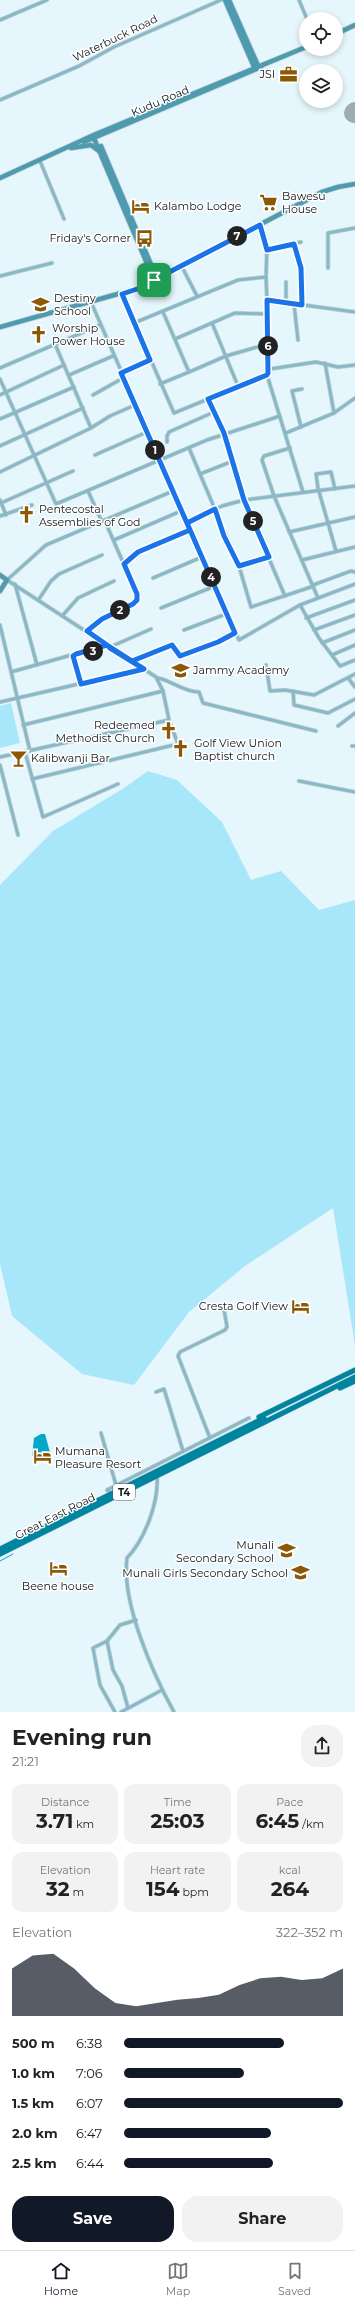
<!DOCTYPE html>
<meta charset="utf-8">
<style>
body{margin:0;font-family:Montserrat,sans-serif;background:#f2f2f2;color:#222;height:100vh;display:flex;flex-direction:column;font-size:15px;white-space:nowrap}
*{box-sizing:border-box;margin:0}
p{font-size:13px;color:#767676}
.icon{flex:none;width:22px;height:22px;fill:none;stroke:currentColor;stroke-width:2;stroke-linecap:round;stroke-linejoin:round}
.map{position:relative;height:1712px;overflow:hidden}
.side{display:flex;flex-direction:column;background:#fff;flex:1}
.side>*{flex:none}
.controls{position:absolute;left:299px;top:12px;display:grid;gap:8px}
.controls a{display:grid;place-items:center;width:44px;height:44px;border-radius:50%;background:#fff;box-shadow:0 2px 6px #0003;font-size:20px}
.pin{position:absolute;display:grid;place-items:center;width:34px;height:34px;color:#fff;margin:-17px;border-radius:8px;box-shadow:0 2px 6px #0006}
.km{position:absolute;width:20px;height:20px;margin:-10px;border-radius:50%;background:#222;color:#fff;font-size:11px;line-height:20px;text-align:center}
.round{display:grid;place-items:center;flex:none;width:42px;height:42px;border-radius:16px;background:#f2f2f2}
.overview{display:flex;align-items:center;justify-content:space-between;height:68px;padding:0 12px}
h1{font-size:22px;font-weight:700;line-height:30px}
.stats{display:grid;grid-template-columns:repeat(3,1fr);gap:6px;height:68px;padding:4px 12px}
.stats div{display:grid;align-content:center;border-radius:10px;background:#f2f2f2;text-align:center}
.stats b{font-size:20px;font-weight:700}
.stats small{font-size:11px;font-weight:400}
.stats p{font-size:11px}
.chart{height:112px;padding:8px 12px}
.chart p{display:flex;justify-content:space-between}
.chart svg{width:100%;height:72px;margin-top:4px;fill:#111827;opacity:.7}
.primary-button{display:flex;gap:8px;margin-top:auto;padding:8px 12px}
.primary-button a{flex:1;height:46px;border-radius:16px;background:#111827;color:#fff;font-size:16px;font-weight:700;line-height:46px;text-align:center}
.primary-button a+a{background:#f2f2f2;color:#222}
ul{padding:0 12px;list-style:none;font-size:13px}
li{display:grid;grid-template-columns:64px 48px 1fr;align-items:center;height:30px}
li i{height:10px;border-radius:5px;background:#111827}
.menu{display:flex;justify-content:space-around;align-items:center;height:56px;border-top:1px solid #e0e0e0;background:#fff;font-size:11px;color:#767676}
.menu a{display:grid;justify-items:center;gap:2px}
.menu .selected{color:#111827}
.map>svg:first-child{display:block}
</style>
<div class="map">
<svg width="355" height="1712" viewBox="0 0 355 1712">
<rect width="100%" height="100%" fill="#e5f7fc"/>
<g fill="#a8e6f9">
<polygon points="11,703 20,743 0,748 0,706"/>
<polygon points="148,771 177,780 222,822 251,880 281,871 319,910 355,900 355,1345 333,1208 245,1266 189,1312 134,1385 82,1374 12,1316 0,1264 0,885 53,831 124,788"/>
</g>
<polygon fill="#05a7c8" points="41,1434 45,1434 51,1456 48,1460 32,1456 34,1438"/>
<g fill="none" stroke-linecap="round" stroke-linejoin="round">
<polyline stroke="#05a7c8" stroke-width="1" points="0,1561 13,1554"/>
<polyline stroke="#9eacb0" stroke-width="20" points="354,113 355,112"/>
<defs>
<g id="street">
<polyline points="299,0 307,19"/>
<polyline points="0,20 47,0"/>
<polyline points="0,100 79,66 114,47 221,0"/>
<polyline points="40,161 64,219"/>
<polyline points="260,225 267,247 266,277 270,369 267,375 303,492"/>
<polyline points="294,244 301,268 302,305"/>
<polyline points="267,250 301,242"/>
<polyline points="181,265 197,296"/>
<polyline points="328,268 328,233 355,228"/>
<polyline points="0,276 52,263"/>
<polyline points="286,282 286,303"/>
<polyline points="122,294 174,413 267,375"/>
<polyline points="267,300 355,312"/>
<polyline points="91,302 239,640 300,605 355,584"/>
<polyline points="294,304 298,340"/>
<polyline points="134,323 238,280 266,277"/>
<polyline points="212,323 238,386"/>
<polyline points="175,339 235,313 267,314"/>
<polyline points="55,344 91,428"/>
<polyline points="325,363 334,413"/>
<polyline points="0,368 100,325"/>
<polyline points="270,369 316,362 338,367 355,365"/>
<polyline points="189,372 226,356 268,344"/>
<polyline points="121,373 150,360"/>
<polyline points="69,375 113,356"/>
<polyline points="0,379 56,504 207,440 280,416"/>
<polyline points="160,384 189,372 163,312"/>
<polyline points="0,395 64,365"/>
<polyline points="93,395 123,378"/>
<polyline points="208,399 224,433 244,500 285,596"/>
<polyline points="0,419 74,387"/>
<polyline points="301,427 292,391 302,389"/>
<polyline points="286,433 334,413 355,398"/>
<polyline points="167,442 167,436 169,432 214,412"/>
<polyline points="0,446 83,408"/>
<polyline points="189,448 239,566 251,607 314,586"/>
<polyline points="290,448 264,456 262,460 274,496 318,598"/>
<polyline points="95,455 147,432"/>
<polyline points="0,472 91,428 110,416 135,405"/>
<polyline points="200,474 233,461"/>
<polyline points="335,489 331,472 316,474 318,488 336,551"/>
<polyline points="88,491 102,522"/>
<polyline points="0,500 6,515"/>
<polyline points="1,503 73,471"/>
<polyline points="0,516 32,505"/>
<polyline points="187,523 222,506 244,500 355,486"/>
<polyline points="289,532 355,517"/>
<polyline points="114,540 181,511"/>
<polyline points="302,560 355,547"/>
<polyline points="124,564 138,552 190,530"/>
<polyline points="239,566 269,557"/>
<polyline points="153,578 202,557"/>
<polyline points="15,584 37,665"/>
<polyline points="313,585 351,571 355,572"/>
<polyline points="39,599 51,581 59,574 102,555"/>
<polyline points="300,605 319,638 340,666 355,660"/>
<polyline points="161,608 215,586"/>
<polyline points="63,615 78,598 114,581"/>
<polyline points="306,618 355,600"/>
<polyline points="0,625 30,751"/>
<polyline points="184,630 226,614"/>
<polyline points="314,630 355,615"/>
<polyline points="87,631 102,619 133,604 138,597 105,521"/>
<polyline points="322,643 355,630"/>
<polyline points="110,647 151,629"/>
<polyline points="332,655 355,645"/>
<polyline points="73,656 81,684"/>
<polyline points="132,661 172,645 180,656 218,642 235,633"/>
<polyline points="266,665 270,691 285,690 314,695 355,674"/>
<polyline points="11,672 107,645"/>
<path d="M157,678C167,678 183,692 199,692L203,703L316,731"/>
<polyline points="348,678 355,687"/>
<polyline points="293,691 294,705 328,713 355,699"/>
<polyline points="0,702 144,669"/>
<polyline points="23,725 163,691"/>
<polyline points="338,726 355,713"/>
<polyline points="352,746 355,746"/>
<polyline points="25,752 43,817 118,784"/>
<polyline points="0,757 169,720"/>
<polyline points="0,765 18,835"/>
<polyline points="32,779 178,744 169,720 163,691 156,677 7,580 46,545 173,491"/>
<polyline points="299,781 355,792"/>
<polyline points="156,1392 164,1389 183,1451"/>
<polyline points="101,1433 116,1485"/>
<polyline points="210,1438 178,1356 180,1352 225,1330 227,1327 224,1309"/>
<path d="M157,1476C159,1502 145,1539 127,1558C121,1602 153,1674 174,1712"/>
<polyline points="111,1493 107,1490 249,1418"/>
<polyline points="107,1641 113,1670 122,1686 128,1708"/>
<polyline points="115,1712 100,1685 93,1648 107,1641 120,1625 136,1620"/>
<polyline points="121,1712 162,1690"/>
</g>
<g id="secondary">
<polyline points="225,0 255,69"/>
<polyline points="229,0 259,68"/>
<polyline points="336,34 355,25"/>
<polyline points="93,136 154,280"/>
<polyline points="84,142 261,67"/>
<polyline points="101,146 155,274"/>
<polyline points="71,148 91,145 99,151"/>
<polyline points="0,178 96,134 306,47"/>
<polyline points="0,327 139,288 322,192 338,187 355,184"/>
<polyline points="0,575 7,580 0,591"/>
</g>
<g id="primary">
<polyline points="340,1388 355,1381"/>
<polyline points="259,1417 355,1370"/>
<polyline points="0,1549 264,1418"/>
<polyline points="0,1554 355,1377"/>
</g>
</defs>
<use href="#street" stroke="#c3d3d8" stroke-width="4.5"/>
<use href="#secondary" stroke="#c3d3d8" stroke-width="6"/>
<use href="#primary" stroke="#c3d3d8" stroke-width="6"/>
<use href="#street" stroke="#89b8c7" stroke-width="3"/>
<use href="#secondary" stroke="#4e9bb0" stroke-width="4.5"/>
<use href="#primary" stroke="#0085a0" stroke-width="5"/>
</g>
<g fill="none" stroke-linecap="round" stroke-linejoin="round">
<defs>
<polyline id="route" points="154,280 143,287 122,294 150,360 121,373 190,530 138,552 124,564 137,594 137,600 133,604 102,619 87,631 107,645 110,648 144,669 81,684 73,656 76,654 107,645 132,661 172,645 180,656 218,642 235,633 187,523 215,509 224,536 239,566 269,557 244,500 224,433 208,399 267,375 268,373 267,300 302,305 301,268 294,244 267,250 260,225 154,280"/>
</defs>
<use href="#route" stroke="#fff" stroke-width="8"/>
<use href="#route" stroke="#1a73e8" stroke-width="5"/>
</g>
<defs>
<symbol id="office-bare" viewBox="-9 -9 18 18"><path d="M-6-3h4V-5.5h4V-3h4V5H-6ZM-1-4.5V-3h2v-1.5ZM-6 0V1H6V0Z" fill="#8c5805" stroke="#fff" stroke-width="2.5" paint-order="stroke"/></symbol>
<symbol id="supermarket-bare" viewBox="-9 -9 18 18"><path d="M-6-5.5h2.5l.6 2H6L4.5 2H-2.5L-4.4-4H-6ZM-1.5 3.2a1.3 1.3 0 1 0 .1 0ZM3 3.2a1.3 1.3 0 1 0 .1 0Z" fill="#8c5805" stroke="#fff" stroke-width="2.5" paint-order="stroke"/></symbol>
<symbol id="hotel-bare" viewBox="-9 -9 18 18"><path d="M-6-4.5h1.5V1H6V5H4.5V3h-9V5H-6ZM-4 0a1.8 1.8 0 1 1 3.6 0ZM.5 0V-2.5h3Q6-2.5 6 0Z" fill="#8c5805" stroke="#fff" stroke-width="2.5" paint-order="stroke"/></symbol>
<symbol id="bus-bare" viewBox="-9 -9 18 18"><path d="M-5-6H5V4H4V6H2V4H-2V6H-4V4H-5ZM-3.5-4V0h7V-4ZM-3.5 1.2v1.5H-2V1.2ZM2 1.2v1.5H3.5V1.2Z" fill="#8c5805" stroke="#fff" stroke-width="2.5" paint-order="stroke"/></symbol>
<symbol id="school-bare" viewBox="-9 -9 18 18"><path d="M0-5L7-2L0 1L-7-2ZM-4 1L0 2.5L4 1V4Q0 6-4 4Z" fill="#8c5805" stroke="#fff" stroke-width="2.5" paint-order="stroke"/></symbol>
<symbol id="church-bare" viewBox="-9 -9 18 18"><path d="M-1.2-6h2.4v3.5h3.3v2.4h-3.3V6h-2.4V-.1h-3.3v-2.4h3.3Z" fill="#8c5805" stroke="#fff" stroke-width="2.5" paint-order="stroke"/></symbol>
<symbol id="bar-bare" viewBox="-9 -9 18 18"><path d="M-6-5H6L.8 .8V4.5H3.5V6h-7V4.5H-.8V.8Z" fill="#8c5805" stroke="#fff" stroke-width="2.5" paint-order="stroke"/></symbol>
</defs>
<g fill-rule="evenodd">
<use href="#office-bare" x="276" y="62" width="25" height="25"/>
<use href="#supermarket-bare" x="256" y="190" width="25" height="25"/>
<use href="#hotel-bare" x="128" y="194" width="25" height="25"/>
<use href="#bus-bare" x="132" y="226" width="25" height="25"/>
<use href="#school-bare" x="28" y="292" width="25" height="25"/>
<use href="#church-bare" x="26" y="322" width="25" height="25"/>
<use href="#church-bare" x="14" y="502" width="25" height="25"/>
<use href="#school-bare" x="168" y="658" width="25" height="25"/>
<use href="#church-bare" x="156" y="718" width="25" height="25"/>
<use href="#church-bare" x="168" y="736" width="25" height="25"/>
<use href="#bar-bare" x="6" y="746" width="25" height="25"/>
<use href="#hotel-bare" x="288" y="1294" width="25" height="25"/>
<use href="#hotel-bare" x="30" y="1444" width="25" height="25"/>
<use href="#school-bare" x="274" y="1538" width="25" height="25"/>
<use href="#hotel-bare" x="46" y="1556" width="25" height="25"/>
<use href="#school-bare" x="288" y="1560" width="25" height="25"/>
</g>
<g text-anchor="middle" stroke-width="3" stroke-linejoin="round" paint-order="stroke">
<rect fill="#fff" stroke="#585c5d" stroke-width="1" x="113" y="1484" width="22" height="16" rx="3"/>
<g font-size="10" font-weight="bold" fill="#101618">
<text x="124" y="1496">T4</text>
</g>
<g font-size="11" fill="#101618" stroke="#fff">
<text transform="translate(115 38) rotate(-26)" y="4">Waterbuck Road</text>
<text transform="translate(160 101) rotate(-23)" y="4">Kudu Road</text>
<text transform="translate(55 1516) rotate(-27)" y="4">Great East Road</text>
</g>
<g font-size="11" fill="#101618" stroke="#fff" text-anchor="start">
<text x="275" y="78" text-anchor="end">JSI</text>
<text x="282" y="200">Bawesu<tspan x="282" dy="13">House</tspan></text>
<text x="154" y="210">Kalambo Lodge</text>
<text x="131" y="242" text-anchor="end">Friday's Corner</text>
<text x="54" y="302">Destiny<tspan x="54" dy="13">School</tspan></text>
<text x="52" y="332">Worship<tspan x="52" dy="13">Power House</tspan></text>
<text x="39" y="513">Pentecostal<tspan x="39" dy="13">Assemblies of God</tspan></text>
<text x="193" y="674">Jammy Academy</text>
<text x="155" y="729" text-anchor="end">Redeemed<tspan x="155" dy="13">Methodist Church</tspan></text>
<text x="194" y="747">Golf View Union<tspan x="194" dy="13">Baptist church</tspan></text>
<text x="31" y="762">Kalibwanji Bar</text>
<text x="288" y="1310" text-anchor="end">Cresta Golf View</text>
<text x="55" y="1455">Mumana<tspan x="55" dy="13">Pleasure Resort</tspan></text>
<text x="274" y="1549" text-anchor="end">Munali<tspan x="274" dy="13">Secondary School</tspan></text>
<text x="288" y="1577" text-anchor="end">Munali Girls Secondary School</text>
<text x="58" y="1590" text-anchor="middle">Beene house</text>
</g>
</g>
</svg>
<div class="controls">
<a><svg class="icon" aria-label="locate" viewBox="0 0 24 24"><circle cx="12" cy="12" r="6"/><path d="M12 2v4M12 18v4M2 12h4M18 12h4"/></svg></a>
<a><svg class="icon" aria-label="layers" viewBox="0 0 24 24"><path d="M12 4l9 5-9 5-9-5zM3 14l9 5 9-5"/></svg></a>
</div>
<div class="pin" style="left:154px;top:280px;background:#1e9e55"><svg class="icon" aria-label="arrive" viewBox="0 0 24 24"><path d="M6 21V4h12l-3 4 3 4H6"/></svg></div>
<b class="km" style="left:155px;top:450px">1</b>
<b class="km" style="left:120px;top:610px">2</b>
<b class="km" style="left:93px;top:651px">3</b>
<b class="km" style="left:211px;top:577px">4</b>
<b class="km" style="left:253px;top:521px">5</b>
<b class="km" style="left:268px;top:346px">6</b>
<b class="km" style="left:237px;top:236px">7</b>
</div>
<section class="side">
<div class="overview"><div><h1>Evening run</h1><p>21:21</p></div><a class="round"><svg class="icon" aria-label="share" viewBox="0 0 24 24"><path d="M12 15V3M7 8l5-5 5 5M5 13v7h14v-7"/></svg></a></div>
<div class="stats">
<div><p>Distance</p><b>3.71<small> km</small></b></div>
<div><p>Time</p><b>25:03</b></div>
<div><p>Pace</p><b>6:45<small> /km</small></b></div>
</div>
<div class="stats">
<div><p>Elevation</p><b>32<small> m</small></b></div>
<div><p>Heart rate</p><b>154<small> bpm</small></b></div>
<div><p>kcal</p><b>264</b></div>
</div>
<div class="chart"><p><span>Elevation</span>322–352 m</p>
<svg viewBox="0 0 160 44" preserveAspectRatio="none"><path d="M0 44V15L10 7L20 6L30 15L40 27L50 36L60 38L70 36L80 34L90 33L100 31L110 25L120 21L130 20L140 22L150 21L160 15V44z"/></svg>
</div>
<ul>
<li><b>500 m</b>6:38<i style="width:73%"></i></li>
<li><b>1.0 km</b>7:06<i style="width:55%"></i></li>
<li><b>1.5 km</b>6:07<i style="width:100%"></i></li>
<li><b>2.0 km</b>6:47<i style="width:67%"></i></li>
<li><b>2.5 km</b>6:44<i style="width:68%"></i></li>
</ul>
<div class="primary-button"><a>Save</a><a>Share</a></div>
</section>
<nav class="menu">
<a class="selected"><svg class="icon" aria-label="home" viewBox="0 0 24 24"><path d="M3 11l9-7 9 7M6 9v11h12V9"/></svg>Home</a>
<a><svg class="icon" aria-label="map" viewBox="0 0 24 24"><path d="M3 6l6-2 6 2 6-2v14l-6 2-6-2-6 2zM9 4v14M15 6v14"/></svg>Map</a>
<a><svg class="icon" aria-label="saved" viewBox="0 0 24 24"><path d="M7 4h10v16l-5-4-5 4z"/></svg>Saved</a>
</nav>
